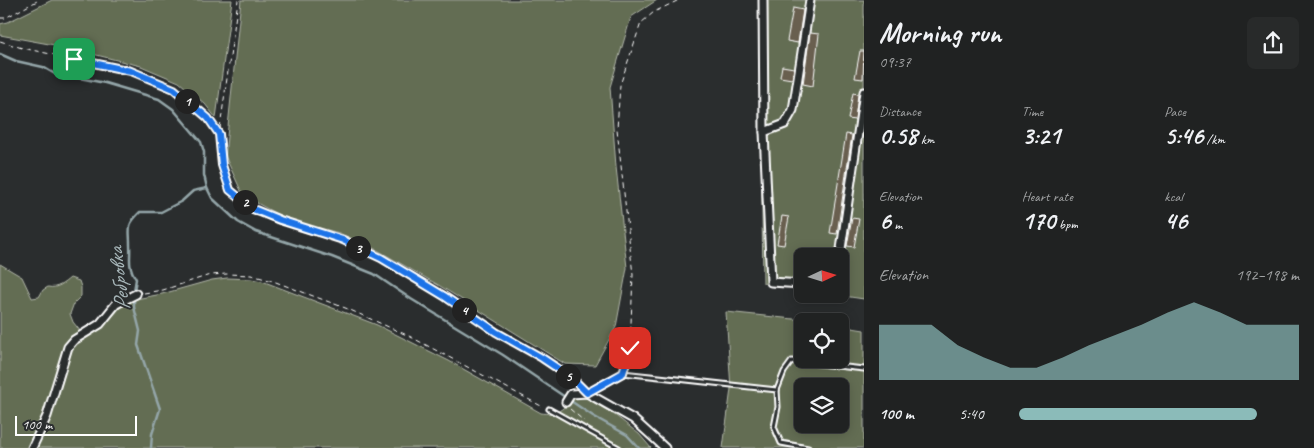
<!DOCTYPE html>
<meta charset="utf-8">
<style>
body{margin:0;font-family:Caveat,sans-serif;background:#282a2a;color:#f1f3f6;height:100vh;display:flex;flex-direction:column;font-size:19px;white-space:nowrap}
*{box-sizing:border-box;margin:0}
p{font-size:16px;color:#a2a4a5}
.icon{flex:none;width:28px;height:28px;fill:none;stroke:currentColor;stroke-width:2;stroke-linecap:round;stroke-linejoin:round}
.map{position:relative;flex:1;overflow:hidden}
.panel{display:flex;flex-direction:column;background:#202222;width:450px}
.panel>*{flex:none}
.needle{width:32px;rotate:86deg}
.tools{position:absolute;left:794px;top:248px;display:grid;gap:10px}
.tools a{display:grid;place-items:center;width:55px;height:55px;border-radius:8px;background:#202222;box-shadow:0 2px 12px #0003,0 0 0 1px #3d3f40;font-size:25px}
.scale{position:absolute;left:15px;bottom:12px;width:122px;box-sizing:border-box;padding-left:5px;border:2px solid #fff;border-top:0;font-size:14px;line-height:18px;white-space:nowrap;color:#fff;-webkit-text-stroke:4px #2a2d2e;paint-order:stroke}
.pin{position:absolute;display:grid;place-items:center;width:42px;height:42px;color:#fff;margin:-21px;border-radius:10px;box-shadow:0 2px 8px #0006}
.km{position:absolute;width:25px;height:25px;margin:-12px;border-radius:50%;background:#222;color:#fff;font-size:14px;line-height:25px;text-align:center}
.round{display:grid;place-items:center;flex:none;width:52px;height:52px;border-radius:8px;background:#282a2a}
.headline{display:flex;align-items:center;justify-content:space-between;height:85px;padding:0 15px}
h1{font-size:28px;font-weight:800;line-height:38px}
.stats{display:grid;grid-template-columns:repeat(3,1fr);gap:8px;height:85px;padding:5px 15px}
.stats div{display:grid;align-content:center}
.stats b{font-size:25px;font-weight:800}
.stats small{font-size:14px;font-weight:400}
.stats p{font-size:14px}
.chart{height:140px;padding:10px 15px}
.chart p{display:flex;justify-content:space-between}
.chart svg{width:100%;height:90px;margin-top:5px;fill:#8bbbb9;opacity:.7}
ul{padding:0 15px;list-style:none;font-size:16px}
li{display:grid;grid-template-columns:80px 60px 1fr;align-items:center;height:38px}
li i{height:12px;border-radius:6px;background:#8bbbb9}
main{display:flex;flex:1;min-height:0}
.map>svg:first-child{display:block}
</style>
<main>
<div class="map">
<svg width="864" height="448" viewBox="0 0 864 448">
<rect width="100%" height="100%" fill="#2a2d2e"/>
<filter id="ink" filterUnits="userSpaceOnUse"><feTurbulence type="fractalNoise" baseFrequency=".02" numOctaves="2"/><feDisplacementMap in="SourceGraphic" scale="10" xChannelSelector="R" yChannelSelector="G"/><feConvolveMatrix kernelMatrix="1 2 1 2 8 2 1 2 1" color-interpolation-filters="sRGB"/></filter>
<g filter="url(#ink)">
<g fill="#636d53" stroke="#b1b6a9" fill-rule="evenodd">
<polygon points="52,0 232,0 216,118 205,104 179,82 141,66 60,46 0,35 0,24 8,22"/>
<polygon points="241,0 657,0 631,17 610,87 616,167 627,268 616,327 595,365 565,364 440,286 377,250 339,233 287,220 243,195 225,156"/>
<polygon points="759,0 864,0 864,299 830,294 840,294 840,256 802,256 802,289 763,283"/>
<path d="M0,264L22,277L32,298L39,297L43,290L48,287C57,289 64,283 70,278L79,281L81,287V296L74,303L70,314L73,322L81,332H94L104,325L121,307L136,299L162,294L212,280L227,278L251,279L262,281L377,325L449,361L541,413C556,415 565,410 572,396H583L616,416L639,434L651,448H0Z"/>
<path d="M726,312L813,321H802V359H840V326L864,330V448H723L731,389ZM802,386H840V424H802Z"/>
</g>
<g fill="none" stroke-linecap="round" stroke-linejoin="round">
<g stroke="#94a6a9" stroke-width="2.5">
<polyline points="0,54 16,61 43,67 60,77 79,78 105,83 159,99 173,109 201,142 204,152 204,175 207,188 212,198 238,222 256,232 332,257 374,274 411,299 503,355 593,416 627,435 639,448"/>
<path d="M151,448L152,434L160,409L138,345L140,331L134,307V291L136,279C127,265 131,260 130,245C130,227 126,226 140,212H161L182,201L193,191L207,188"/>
</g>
</g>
<g fill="#695f50" stroke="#fff">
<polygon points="793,8 803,10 798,43 787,41"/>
<polygon points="810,33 819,34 813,86 803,84"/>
<polygon points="860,51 864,51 863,79 855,78"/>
<polygon points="782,66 794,68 792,79 780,77"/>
<polygon points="853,93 858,94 855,120 848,119"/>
<polygon points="846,134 852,135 837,234 830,233"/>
<polygon points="782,216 789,217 784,245 777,244"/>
<polygon points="852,218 859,219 854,247 847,246"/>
</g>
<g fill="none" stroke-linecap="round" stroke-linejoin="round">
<defs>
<g id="lane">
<polyline points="219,134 222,165 230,190 253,209 280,221 343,240 381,258 444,296 497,332 542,358 572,378 587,393 623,373 777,390 784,372 792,361 864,369"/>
<polyline points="777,390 778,407 774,427 781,443 808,448"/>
<polyline points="549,409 619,448"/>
</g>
<g id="street">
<polyline points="763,0 764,132"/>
<polyline points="840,256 864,92"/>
<polyline points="802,284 771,282 764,132 785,124 793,110 810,0"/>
<polyline points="566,402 571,394 587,393 633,419 665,448"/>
<polyline points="32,448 47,416 68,347 74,340 100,324 116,304 136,294"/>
</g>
</defs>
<use href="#lane" stroke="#fff" stroke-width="7"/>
<use href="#street" stroke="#fff" stroke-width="11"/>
<g stroke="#fff" stroke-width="1" stroke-dasharray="5 4" stroke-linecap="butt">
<polyline points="0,18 5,18 39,0"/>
<polyline points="0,41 22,48 131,71 173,89 208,118 216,129"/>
<polyline points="220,128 238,0"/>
<polyline points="144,293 163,290 210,275 227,274 251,275 273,281 348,309 409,336 543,407"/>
<polyline points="625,367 630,348 633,275 617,129 620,85 641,23 654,12 679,0"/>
<polyline points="570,409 584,421"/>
</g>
<use href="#lane" stroke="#2a2d2e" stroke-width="3"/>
<use href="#street" stroke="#2a2d2e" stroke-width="7"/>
</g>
</g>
<g fill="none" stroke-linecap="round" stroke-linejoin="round" filter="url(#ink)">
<defs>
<polyline id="route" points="74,59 131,71 174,89 208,118 219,134 222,165 230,190 253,209 280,220 343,240 381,258 444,296 496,332 542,358 572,378 587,393 623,373 630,348"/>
</defs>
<use href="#route" stroke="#fff" stroke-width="10"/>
<use href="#route" stroke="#1a73e8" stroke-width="6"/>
</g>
<g text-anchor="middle" stroke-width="4" stroke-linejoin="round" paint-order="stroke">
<g font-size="22" font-style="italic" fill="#a6b5b8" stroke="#2a2d2e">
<text transform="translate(118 279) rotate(-97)" y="8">Ребровка</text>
</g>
</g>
</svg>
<div class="tools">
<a><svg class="needle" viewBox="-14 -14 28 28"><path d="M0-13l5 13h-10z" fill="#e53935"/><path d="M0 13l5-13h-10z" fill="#a2a4a5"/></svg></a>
<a><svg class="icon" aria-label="locate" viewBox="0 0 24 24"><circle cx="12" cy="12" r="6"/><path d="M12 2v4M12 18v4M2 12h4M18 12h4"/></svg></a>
<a><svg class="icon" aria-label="layers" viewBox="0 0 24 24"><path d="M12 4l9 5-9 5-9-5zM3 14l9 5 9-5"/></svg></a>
</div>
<div class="scale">100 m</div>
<div class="pin" style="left:74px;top:59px;background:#1e9e55"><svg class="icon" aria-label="arrive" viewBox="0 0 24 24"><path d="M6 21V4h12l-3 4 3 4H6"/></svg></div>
<div class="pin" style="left:630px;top:348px;background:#d93025"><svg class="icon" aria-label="check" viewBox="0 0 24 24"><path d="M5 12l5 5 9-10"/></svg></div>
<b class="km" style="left:187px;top:101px">1</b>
<b class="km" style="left:245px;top:202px">2</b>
<b class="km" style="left:358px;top:248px">3</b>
<b class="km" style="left:464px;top:310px">4</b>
<b class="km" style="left:568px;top:376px">5</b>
</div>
<section class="panel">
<div class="headline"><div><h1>Morning run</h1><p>09:37</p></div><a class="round"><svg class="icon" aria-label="share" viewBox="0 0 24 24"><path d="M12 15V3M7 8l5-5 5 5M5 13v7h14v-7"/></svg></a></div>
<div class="stats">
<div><p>Distance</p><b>0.58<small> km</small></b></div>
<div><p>Time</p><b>3:21</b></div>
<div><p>Pace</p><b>5:46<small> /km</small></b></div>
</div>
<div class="stats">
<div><p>Elevation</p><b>6<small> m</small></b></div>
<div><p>Heart rate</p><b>170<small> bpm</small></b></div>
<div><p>kcal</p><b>46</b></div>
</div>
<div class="chart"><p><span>Elevation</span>192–198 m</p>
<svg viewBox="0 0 160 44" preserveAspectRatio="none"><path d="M0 44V17L10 17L20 17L30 27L40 33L50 38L60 38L70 33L80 27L90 22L100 17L110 11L120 6L130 11L140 17L150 17L160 17V44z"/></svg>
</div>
<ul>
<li><b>100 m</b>5:40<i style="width:85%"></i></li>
</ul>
</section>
</main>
